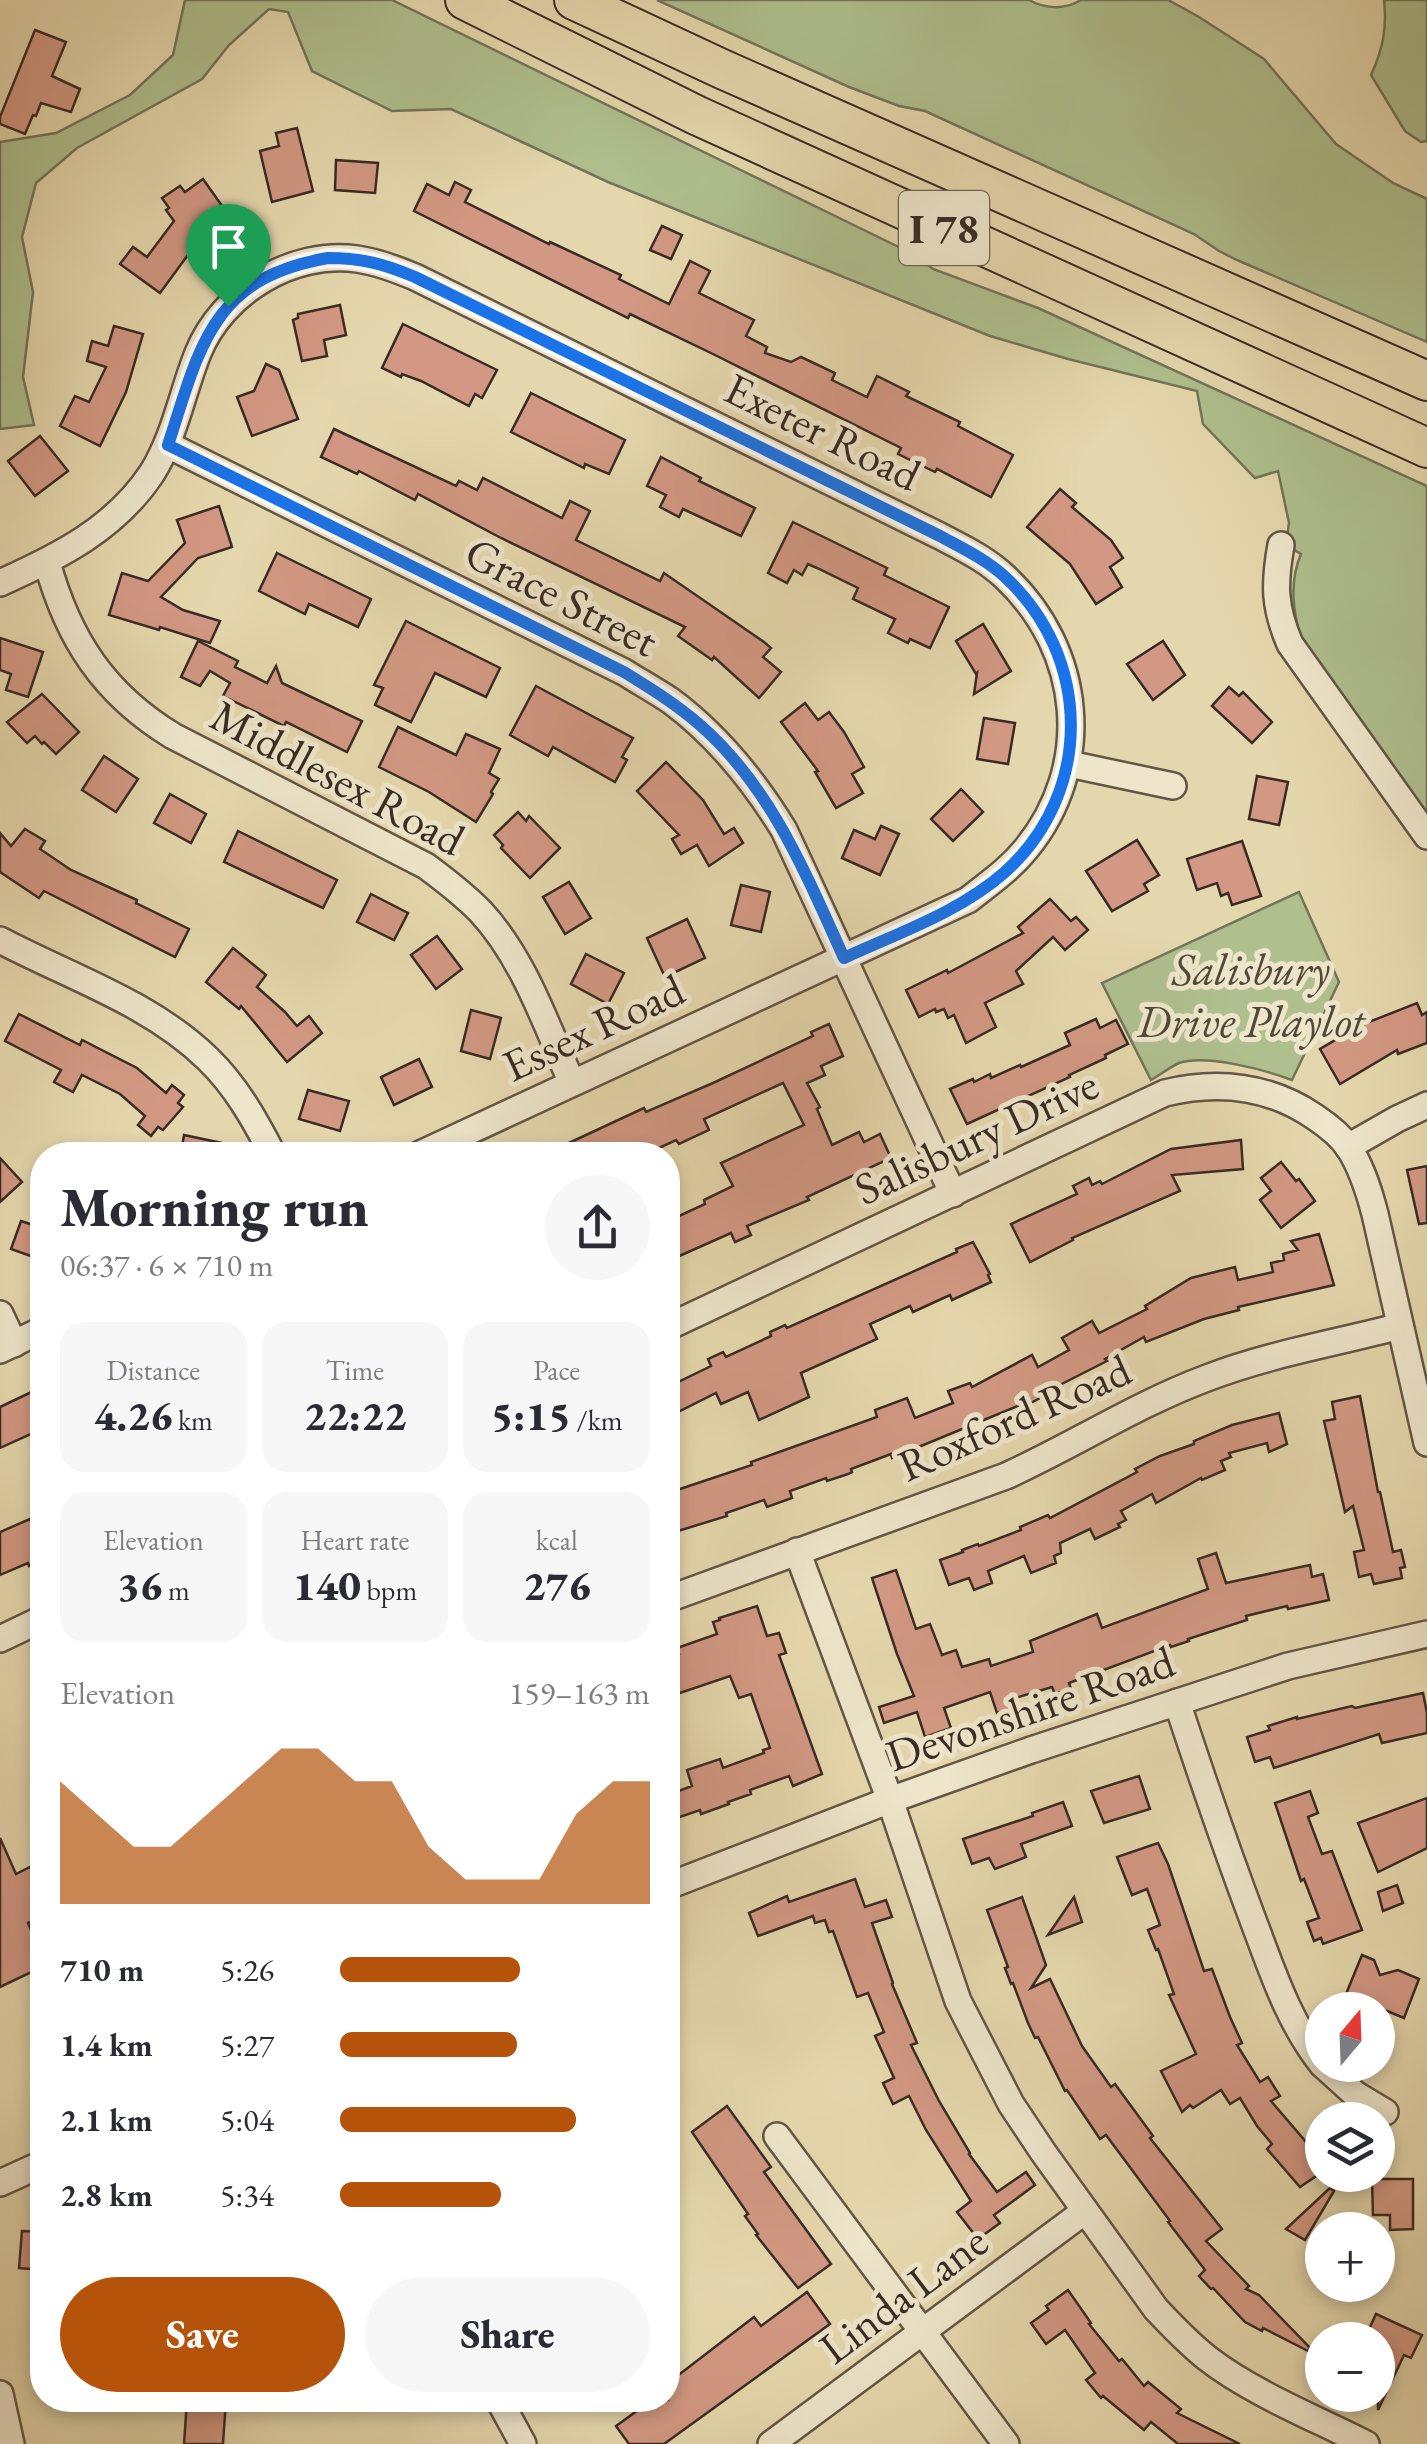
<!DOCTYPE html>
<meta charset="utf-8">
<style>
body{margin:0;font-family:"EB Garamond",serif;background:#f7f7f7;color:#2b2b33;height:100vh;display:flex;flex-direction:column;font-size:38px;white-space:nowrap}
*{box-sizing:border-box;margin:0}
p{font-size:32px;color:#7c7c81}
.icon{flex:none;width:55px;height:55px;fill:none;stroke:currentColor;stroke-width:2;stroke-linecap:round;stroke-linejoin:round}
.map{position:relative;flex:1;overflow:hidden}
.sheet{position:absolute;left:30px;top:1142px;width:650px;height:1270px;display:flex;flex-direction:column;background:#fff;border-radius:40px;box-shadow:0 5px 15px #0003}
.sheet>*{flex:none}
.needle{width:65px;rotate:19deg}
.fabs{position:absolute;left:1305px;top:1992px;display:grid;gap:20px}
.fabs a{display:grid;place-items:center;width:90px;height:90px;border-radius:50%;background:#fff;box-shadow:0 5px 15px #0003;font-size:50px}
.pin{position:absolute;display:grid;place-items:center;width:85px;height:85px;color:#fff;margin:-102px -42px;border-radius:50% 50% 50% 0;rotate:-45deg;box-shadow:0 0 10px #0007}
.pin .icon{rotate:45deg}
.round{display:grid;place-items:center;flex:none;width:105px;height:105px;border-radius:52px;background:#f7f7f7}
.headline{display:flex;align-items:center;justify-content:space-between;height:170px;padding:0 30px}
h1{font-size:55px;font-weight:800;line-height:75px}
.stats{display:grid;grid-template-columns:repeat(3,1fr);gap:15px;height:170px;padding:10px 30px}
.stats div{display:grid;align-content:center;border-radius:25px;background:#f7f7f7;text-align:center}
.stats b{font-size:42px;font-weight:800}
.stats small{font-size:28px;font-weight:400}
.stats p{font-size:28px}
.chart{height:280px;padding:20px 30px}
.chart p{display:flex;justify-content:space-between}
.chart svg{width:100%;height:180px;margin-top:10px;fill:#b45309;opacity:.7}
.cta{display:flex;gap:20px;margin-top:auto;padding:20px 30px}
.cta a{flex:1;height:115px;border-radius:60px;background:#b45309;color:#fff;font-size:40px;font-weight:800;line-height:115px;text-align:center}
.cta a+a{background:#f7f7f7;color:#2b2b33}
ul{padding:0 30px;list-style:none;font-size:32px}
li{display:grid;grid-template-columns:160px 120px 1fr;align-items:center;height:75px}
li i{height:25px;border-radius:12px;background:#b45309}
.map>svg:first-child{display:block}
</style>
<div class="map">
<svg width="1427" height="2444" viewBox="0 0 1427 2444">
<rect width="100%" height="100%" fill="#e5d7ad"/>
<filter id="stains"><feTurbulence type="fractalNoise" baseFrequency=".002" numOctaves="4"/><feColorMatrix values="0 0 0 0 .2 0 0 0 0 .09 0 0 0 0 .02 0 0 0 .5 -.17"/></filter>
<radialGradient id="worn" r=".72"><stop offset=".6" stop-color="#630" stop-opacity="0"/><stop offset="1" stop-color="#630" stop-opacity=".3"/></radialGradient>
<g fill="#afbf8e" stroke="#747559" stroke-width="2.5">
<path d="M185,0H392L913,254L933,269L1038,308L1427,486V817L1301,639C1293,611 1289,582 1301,554L1286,545L1289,523L1278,471L1255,478L1203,424L1197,391L1068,359L990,336L608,182L451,109L392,111L312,71L288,12L269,9L229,45L202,79L77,148L36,183L22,237L33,292L23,377L34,425L0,429V142L56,133L130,95L173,55Z"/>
<path d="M657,0H1029C1045,9 1065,10 1081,0H1168L1199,17L1264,59L1336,144L1393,183L1427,199V342L1237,260L1219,251L1194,234L925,111L899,106L849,87Z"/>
<path d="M1384,0H1427V141L1421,142L1405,131L1371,75C1383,49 1387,29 1384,0Z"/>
<path d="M1299,892L1339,982L1292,1080C1265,1070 1207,1054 1179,1063C1170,1067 1160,1075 1151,1080L1102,983Z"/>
</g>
<g fill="#d29883" stroke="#392b24" stroke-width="2.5">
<polygon points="35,30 66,42 52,76 80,89 71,112 41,103 36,116 33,115 25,134 0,124 0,117"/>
<polygon points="297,128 313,191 272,202 260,151 279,146 276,133"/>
<polygon points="336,160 378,163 375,193 335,190"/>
<polygon points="203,179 232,220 193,248 160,293 120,264 133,247 147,257 174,221 166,210 169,208 162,198 180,186 185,192"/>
<polygon points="455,182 471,190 465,202 549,244 550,242 621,275 619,279 669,304 690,261 710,271 699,293 754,320 746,336 767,347 765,353 791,362 801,357 835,373 832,380 867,397 877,376 909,392 906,396 960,422 958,426 1013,455 991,497 937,469 935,472 898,454 901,448 715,355 630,314 628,318 414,211 427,184 449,195"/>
<polygon points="662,226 682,235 671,259 650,250"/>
<polygon points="340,305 346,335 324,340 327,356 302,361 293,320 298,318 298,314"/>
<polygon points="403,324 497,370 482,398 475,394 469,406 421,381 402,374 401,377 382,368"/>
<polygon points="114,326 143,334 126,392 100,446 60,426 75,396 89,402 106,367 87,361 92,341 108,346"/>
<polygon points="266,364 279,370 298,419 252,436 237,397 254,391"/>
<polygon points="531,393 625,440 609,474 585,464 584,468 511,432"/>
<polygon points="334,429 456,486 459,481 477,490 483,478 562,518 570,501 590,511 576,540 660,581 664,573 764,642 771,648 763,657 781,672 759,698 714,657 712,660 678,636 685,627 501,538 418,494 415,500 359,471 357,474 321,457"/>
<polygon points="40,436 68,471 35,496 8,461"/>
<polygon points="661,457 701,478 699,481 755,508 741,536 683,509 679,517 660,507 666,495 647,486"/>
<polygon points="1060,489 1076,503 1072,507 1111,540 1123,558 1110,567 1122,587 1096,604 1070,564 1027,527"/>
<polygon points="219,506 232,547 198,558 161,597 183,610 220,621 210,643 160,627 159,630 109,615 122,573 148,581 185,543 177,520"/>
<polygon points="793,522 887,568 884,575 949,607 930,648 910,639 908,643 888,633 895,619 853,599 858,588 817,568 808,564 802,575 794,570 787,583 768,573"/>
<polygon points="277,553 371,599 358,627 309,604 305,614 259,591"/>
<polygon points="406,621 500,668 486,697 435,673 411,722 375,705 383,688 374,685"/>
<polygon points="983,624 1011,671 974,694 977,673 976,674 956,641"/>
<polygon points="0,638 43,652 28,697 6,690 11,674 0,670"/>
<polygon points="198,641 238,661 235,667 267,683 276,666 282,683 362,721 347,752 286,722 284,726 223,696 230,683 210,671 200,686 181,677"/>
<polygon points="1163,641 1185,675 1153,700 1127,664"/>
<polygon points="536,686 633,738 622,757 627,760 615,782 553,747 548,756 510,735"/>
<polygon points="1229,687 1239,696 1243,692 1272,722 1252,743 1212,706"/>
<polygon points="42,694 79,732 56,754 44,742 42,744 35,736 27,743 7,722"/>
<polygon points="805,703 818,720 829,712 844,732 864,767 852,774 863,793 836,808 815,772 818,771 781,722"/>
<polygon points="984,718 1015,723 1008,764 977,759"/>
<polygon points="398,727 456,755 466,734 500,749 489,773 499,779 491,792 493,794 476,822 429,792 379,767"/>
<polygon points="104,756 138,779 116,812 82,790"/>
<polygon points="666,762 703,800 724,834 734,828 743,843 709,866 697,845 681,854 672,839 679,835 637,791"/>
<polygon points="1257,776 1288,782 1279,825 1249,819"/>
<polygon points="961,789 983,812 953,841 931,819"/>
<polygon points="170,794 206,814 191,843 154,823"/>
<polygon points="518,812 526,821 529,816 560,848 530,878 501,848 503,845 494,835"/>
<polygon points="881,826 899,834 880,875 842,858 854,830 875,839"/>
<polygon points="25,829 45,841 40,849 71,870 137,900 136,903 189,929 175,957 44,891 39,898 0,872 0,833 11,846"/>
<polygon points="238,831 337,880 323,908 224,862"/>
<polygon points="1137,840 1159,875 1144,884 1148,891 1112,911 1086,871"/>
<polygon points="1242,841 1261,896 1232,905 1228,893 1221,896 1217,883 1197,890 1187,859"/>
<polygon points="569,882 591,918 565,934 543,897"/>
<polygon points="741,885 770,892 761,932 731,925"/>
<polygon points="371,894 408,913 394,940 357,922"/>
<polygon points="1050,899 1071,921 1076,917 1088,930 1065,950 1053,937 1016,971 1023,984 985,1003 996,1027 966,1043 954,1015 948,1018 944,1009 936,1012 935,1009 919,1017 906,990 947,970 948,973 1023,933 1018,927"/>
<polygon points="687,919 705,958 665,977 647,938"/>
<polygon points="437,936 462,969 436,989 411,955"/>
<polygon points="233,948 266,975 257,987 285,1012 297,1026 309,1016 322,1033 287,1062 241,1006 239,1009 206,982"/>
<polygon points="586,954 624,973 608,1004 571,984"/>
<polygon points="1417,1003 1422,1015 1427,1012 1427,1043 1398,1054 1397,1050 1340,1084 1320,1049 1347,1033 1345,1030 1366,1018 1369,1022"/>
<polygon points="471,1010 501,1018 490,1059 461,1051"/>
<polygon points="19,1014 80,1045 82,1040 137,1068 166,1093 172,1085 184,1095 178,1103 183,1107 163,1130 158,1127 151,1136 138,1125 145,1116 120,1094 82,1075 73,1092 54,1082 61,1070 5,1041"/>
<polygon points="1096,1019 1100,1028 1116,1020 1128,1044 1105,1055 1106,1058 1069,1075 1070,1077 967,1124 950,1089 973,1079 974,1082 990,1074 991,1078 1020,1065 1021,1067 1070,1045 1065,1033"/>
<polygon points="829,1024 843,1056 821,1066 825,1075 807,1083 820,1107 817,1109 832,1145 859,1132 864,1142 880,1134 891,1158 807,1197 809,1200 747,1226 751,1235 735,1242 731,1233 668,1261 668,1221 705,1204 704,1200 733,1186 721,1163 804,1125 783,1083 704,1119 709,1130 679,1144 676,1140 644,1155 641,1155 636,1145 615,1155 543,1155 644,1108 646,1112 713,1083 813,1036 811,1032"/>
<polygon points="419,1059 432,1087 394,1105 381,1077"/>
<polygon points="308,1090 349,1101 340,1131 299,1119"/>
<polygon points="184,1135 241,1147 241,1155 181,1153"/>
<polygon points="1241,1140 1243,1169 1172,1175 1180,1191 1072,1238 1073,1240 1030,1262 1011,1224 1077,1194 1073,1186 1089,1178 1092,1185 1100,1181 1102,1184 1171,1149"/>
<polygon points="0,1158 22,1182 0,1202"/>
<polygon points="1281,1162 1296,1181 1299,1179 1315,1201 1281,1228 1260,1200 1271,1191 1261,1178"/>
<polygon points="1427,1166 1427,1223 1419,1224 1407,1170"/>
<polygon points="21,1221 42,1228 42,1260 11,1249"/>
<polygon points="1319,1234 1334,1285 1238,1307 1239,1310 1204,1319 1146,1342 1144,1337 1105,1359 1107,1361 1044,1393 1046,1395 1021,1408 1020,1405 892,1458 891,1454 851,1469 852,1472 848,1474 827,1481 826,1478 790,1491 792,1498 767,1507 764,1500 726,1513 727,1516 668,1534 668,1493 752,1465 751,1462 877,1417 875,1410 907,1398 915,1418 953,1403 948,1391 970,1383 972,1387 1032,1355 1038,1367 1069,1350 1062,1338 1092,1321 1099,1333 1147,1309 1145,1306 1191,1278 1235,1267 1238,1280 1273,1272 1271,1263 1284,1260 1283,1254 1298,1250 1291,1241"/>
<polygon points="973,1242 990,1274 988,1275 991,1282 952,1300 950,1295 913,1312 910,1306 870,1324 877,1339 801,1373 809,1397 759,1420 748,1392 721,1404 716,1393 668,1417 668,1387 711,1366 708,1359 723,1352 726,1357 771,1336 770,1332 785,1325 787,1328 957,1252 956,1249"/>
<polygon points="42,1387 42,1429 0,1448 0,1407"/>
<polygon points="1360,1396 1378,1492 1380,1492 1393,1552 1401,1550 1405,1567 1400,1568 1402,1578 1374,1584 1371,1574 1359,1577 1354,1552 1364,1550 1353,1506 1345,1512 1324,1421 1335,1419 1332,1402"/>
<polygon points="1279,1413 1287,1444 1269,1452 1267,1443 1229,1453 1231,1457 1221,1461 1225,1470 1202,1480 1201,1478 1156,1503 1152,1494 1121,1511 1126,1520 1118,1524 1120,1527 1095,1539 1090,1529 1060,1543 1061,1553 1054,1556 1056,1563 1031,1573 1024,1556 988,1571 992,1583 974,1590 969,1578 949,1585 940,1560 963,1552 962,1550 978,1544 979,1546 1021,1530 1020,1527 1048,1515 1050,1518 1137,1472 1135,1469 1160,1456 1194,1444 1194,1441 1232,1425"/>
<polygon points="30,1519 35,1531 42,1528 42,1560 29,1566 28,1563 0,1575 0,1532"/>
<polygon points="1216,1553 1226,1583 1310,1565 1312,1577 1323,1574 1329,1600 1288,1609 1287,1606 1246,1616 1247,1620 1188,1639 1189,1641 1171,1647 1170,1645 1069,1683 1071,1689 1055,1694 1052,1687 1012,1699 1014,1708 997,1713 990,1692 944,1708 951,1728 925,1737 917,1712 884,1723 879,1707 914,1696 897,1654 872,1578 896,1570 916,1629 930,1624 942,1655 956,1650 962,1667 989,1659 991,1666 1033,1652 1030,1641 1097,1614 1102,1628 1208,1589 1198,1559"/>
<polygon points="757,1606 767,1636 779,1633 786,1653 779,1655 822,1774 793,1786 789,1776 750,1790 751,1794 728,1802 729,1804 701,1814 700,1810 668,1821 668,1795 692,1786 687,1770 720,1759 723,1768 764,1753 763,1750 770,1748 751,1694 739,1698 730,1676 668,1697 668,1658 679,1654 677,1648 717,1634 713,1622 720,1620 719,1618"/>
<polygon points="1423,1693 1427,1713 1427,1733 1382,1743 1379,1734 1274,1768 1270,1757 1255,1762 1247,1737 1270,1730 1268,1726 1297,1717 1297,1719 1352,1706 1355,1708"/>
<polygon points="1139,1776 1150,1809 1104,1823 1091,1791"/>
<polygon points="1310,1791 1318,1813 1308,1817 1322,1854 1332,1851 1362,1930 1323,1944 1321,1938 1314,1941 1307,1922 1319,1918 1304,1879 1301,1881 1275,1803"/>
<polygon points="1427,1798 1427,1848 1378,1872 1358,1823"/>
<polygon points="1063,1802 1072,1826 1021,1844 1026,1857 995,1869 989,1858 972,1864 963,1839 1033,1816 1032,1813"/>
<polygon points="0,1838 16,1874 30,1867 42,1894 42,1917 28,1923 42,1955 42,1967 0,1987"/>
<polygon points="1158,1843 1168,1864 1204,1971 1212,1969 1230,2017 1242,2043 1237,2045 1260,2082 1268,2077 1280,2096 1271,2101 1307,2143 1322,2156 1322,2172 1300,2187 1267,2149 1272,2144 1257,2126 1240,2098 1230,2104 1221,2090 1193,2108 1190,2105 1182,2112 1161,2071 1196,2054 1169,1995 1174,1994 1158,1949 1156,1950 1148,1930 1160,1925 1147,1889 1132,1895 1117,1857"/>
<polygon points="855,1879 865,1907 886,1900 892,1917 872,1923 893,1983 892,1984 917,2043 911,2045 939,2101 970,2153 969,2154 997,2192 1026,2172 1035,2185 994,2215 1000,2223 978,2239 957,2212 971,2201 926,2130 909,2096 893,2104 883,2083 894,2078 875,2036 884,2032 868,1993 857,1997 833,1931 829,1932 825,1920 815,1923 813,1916 758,1936 749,1913 787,1896 789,1902"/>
<polygon points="1397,1885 1403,1903 1383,1911 1378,1892"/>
<polygon points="1022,1897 1046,1965 1031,1988 1050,1979 1082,2046 1111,2087 1115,2084 1153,2136 1150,2138 1222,2229 1206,2241 1249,2286 1246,2289 1259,2295 1310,2348 1308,2351 1263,2328 1262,2331 1245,2322 1213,2288 1211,2289 1199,2276 1205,2270 1168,2222 1170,2221 1106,2135 1100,2139 1067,2090 1065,2091 1038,2037 1035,2038 1028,2023 1013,1983 1011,1984 1005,1968 1008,1967 987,1910"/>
<polygon points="1074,1897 1082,1922 1048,1935"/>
<polygon points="1362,1955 1374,1960 1380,1975 1398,1970 1419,1979 1404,2018 1346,1994"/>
<polygon points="727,2106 771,2167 764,2172 831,2264 798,2288 756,2235 758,2234 745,2216 748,2214 692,2132"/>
<polygon points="1372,2179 1413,2179 1413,2229 1390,2230 1390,2215 1373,2215"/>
<polygon points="1330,2188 1334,2191 1305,2240 1286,2229"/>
<polygon points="22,2231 42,2232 42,2270 19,2268"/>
<polygon points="1068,2290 1091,2323 1089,2324 1119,2361 1122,2359 1144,2386 1148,2382 1181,2409 1177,2413 1240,2444 1178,2444 1151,2422 1144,2430 1103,2396 1101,2398 1086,2380 1095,2373 1065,2330 1046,2344 1031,2323 1049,2310 1046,2306"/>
<polygon points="807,2292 830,2324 664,2444 629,2444 616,2426 652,2400 668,2400 668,2383 754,2317 761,2326"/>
<polygon points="1376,2314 1422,2335 1411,2358 1404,2355 1378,2410 1378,2340 1364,2340"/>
<polygon points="187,2400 226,2400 223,2444 184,2444"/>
</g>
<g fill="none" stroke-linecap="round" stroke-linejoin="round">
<defs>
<g id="minor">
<path d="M168,445L624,672C640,682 656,691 671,701C718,736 754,781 784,830L953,1194"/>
<path d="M1281,545C1274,584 1274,607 1290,644L1427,836"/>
<path d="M47,562C68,639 104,694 173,736L426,866C445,880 463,894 480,911C524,958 546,1025 572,1083"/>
<path d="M0,583C58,557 115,529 152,473C175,436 182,393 198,353C223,292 292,250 357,259C378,262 396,269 415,277L940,536C963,548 986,559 1005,577C1083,650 1094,766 1026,849C1009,870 988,884 968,900L418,1155"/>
<polyline points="1069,764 1173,786"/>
<path d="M0,940C70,977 151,1003 208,1059C236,1086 255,1120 273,1155"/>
<polyline points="1348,1147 1397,1119 1427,1105"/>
<polyline points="0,1314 14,1344"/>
<path d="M668,1327L1165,1093C1218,1080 1270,1086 1315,1117C1327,1125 1341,1136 1349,1148C1362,1168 1369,1191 1375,1214L1427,1443"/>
<polyline points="0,1350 42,1330"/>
<path d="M797,1551L890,1800L958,2001L1011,2104L1043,2152L1156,2309C1172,2326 1188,2343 1207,2358C1252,2393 1315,2418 1366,2444"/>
<path d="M668,1599L1006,1476C1074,1445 1137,1404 1207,1378C1269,1354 1336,1343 1400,1326"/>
<polyline points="0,1639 42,1619"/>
<path d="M1177,1702C1201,1775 1226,1848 1253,1920C1272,1970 1288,2021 1322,2064"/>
<polyline points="668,1886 890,1800 1031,1750 1288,1666 1427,1634"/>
<polyline points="1323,2065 1355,2094 1385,2112"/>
<polyline points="777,2136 1006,2444"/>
<polyline points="0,2183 42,2164"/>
<polyline points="0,2394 11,2444"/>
<polyline points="499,2400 523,2444"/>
<polyline points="771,2444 1085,2211"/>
</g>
<g id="highway">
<polyline points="465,0 696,115 1427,448"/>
<polyline points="574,0 722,69 1427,381"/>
</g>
</defs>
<use href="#minor" stroke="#645646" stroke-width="30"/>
<use href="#highway" stroke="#392b24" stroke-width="42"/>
<use href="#minor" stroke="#eee5ca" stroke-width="25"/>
<use href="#highway" stroke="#e5d7ad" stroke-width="38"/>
</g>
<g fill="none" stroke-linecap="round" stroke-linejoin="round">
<defs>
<path id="route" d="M328,258C362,258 384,264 415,277L940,536C962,548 985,559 1004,576C1092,656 1094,792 1005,872C960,912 898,933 844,958C806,874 771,787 700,725C676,704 650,688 624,672L168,445C200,347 211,278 328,258Z"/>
</defs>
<use href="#route" stroke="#fff" stroke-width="20"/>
<use href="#route" stroke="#1a73e8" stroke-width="12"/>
</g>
<g text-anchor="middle" stroke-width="10" stroke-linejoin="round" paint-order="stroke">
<rect fill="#eee5ca" stroke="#6f6356" stroke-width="2.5" x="899" y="191" width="90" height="74" rx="8"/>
<g font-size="42" font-weight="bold" fill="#392b24">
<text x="944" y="243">I 78</text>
</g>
<g font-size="45" fill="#392b24" stroke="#eee5ca">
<text transform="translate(823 431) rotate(26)" y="16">Exeter Road</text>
<text transform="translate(562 596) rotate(27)" y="16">Grace Street</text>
<text transform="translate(338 777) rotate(28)" y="16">Middlesex Road</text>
<text transform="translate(593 1027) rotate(-25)" y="16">Essex Road</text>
<text transform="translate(976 1136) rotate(-25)" y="16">Salisbury Drive</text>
<text transform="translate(1014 1417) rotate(-24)" y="16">Roxford Road</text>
<text transform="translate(1030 1708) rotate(-19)" y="16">Devonshire Road</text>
<text transform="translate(903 2294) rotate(-37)" y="16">Linda Lane</text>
</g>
<g font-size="45" font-style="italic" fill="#514939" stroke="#eee5ca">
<text x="1251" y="985">Salisbury<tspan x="1251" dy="52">Drive Playlot</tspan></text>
</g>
</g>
<rect width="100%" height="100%" filter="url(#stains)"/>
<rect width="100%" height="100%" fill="url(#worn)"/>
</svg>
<div class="fabs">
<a><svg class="needle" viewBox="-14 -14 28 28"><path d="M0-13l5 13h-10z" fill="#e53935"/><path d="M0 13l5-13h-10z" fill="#7c7c81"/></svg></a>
<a><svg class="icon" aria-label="layers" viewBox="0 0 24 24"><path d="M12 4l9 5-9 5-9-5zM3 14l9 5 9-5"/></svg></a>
<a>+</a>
<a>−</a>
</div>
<div class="pin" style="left:228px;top:306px;background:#1e9e55"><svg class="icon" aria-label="arrive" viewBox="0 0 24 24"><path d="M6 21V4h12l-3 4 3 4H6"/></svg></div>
<section class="sheet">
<div class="headline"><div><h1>Morning run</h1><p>06:37 · 6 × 710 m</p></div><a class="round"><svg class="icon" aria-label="share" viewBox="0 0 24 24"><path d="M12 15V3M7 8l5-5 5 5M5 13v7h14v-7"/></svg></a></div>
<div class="stats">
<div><p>Distance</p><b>4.26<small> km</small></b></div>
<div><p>Time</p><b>22:22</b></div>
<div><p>Pace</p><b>5:15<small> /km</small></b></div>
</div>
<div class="stats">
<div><p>Elevation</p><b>36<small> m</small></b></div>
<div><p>Heart rate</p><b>140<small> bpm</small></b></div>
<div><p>kcal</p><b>276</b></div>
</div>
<div class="chart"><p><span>Elevation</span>159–163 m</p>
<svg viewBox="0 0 160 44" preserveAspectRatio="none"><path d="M0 44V14L10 22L20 30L30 30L40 22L50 14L60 6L70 6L80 14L90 14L100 30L110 38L120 38L130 38L140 22L150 14L160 14V44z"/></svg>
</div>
<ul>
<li><b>710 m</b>5:26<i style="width:58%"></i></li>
<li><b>1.4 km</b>5:27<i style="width:57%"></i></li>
<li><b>2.1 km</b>5:04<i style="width:76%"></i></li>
<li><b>2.8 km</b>5:34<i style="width:52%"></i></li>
</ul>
<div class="cta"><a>Save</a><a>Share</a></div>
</section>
</div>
